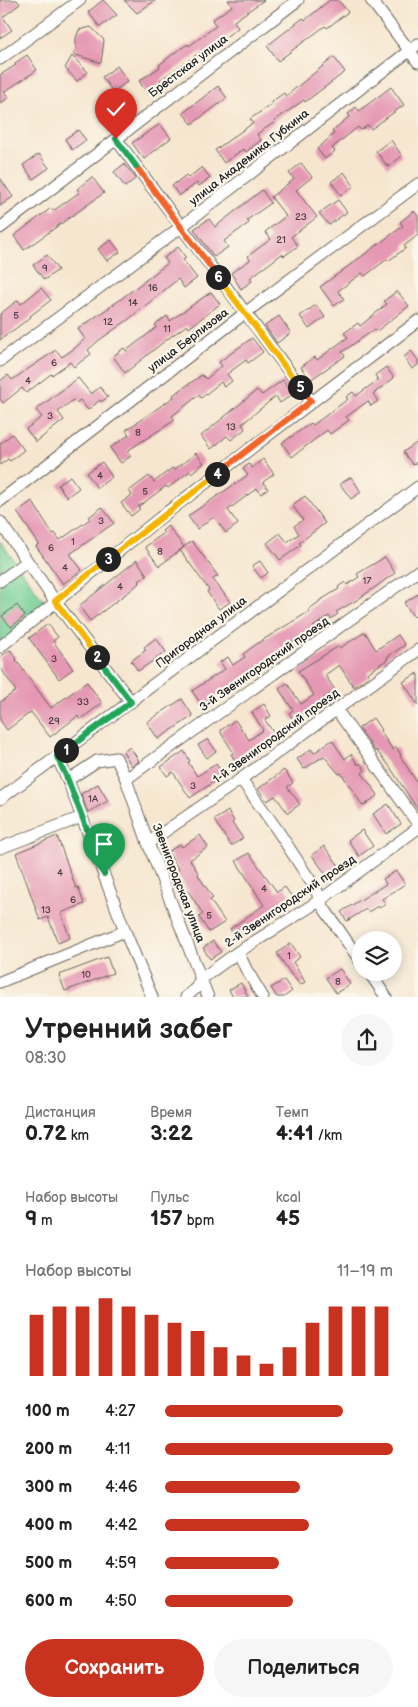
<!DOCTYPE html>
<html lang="ru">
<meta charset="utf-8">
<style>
body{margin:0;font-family:"Balsamiq Sans",sans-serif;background:#f6f6f6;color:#222;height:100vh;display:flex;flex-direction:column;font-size:19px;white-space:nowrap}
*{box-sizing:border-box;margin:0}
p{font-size:16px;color:#767676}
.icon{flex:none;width:28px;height:28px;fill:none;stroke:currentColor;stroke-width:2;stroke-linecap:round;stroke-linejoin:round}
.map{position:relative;height:997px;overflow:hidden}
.side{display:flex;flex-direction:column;background:#fff;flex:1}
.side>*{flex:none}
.tools{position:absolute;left:352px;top:931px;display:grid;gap:10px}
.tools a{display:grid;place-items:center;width:50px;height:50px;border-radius:50%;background:#fff;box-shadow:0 2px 12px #0003;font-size:25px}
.pin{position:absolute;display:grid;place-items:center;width:42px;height:42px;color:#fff;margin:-51px -21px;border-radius:50% 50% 50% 0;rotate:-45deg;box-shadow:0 0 5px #0007}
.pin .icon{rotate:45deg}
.km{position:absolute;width:25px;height:25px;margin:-12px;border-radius:50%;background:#222;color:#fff;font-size:14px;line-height:25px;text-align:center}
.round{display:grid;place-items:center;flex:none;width:52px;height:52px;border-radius:26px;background:#f6f6f6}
.overview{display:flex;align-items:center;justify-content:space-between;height:85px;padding:0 25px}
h1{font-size:28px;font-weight:700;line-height:38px}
.stats{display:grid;grid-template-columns:repeat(3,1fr);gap:8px;height:85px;padding:5px 25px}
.stats div{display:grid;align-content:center}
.stats b{font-size:21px;font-weight:700}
.stats small{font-size:14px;font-weight:400}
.stats p{font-size:14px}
.chart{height:140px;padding:10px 25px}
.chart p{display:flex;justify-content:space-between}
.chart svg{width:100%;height:90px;margin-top:5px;stroke:#c8321e;stroke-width:6}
.primary-button{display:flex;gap:10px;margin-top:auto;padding:10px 25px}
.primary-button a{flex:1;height:58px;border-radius:30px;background:#c8321e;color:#fff;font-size:20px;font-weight:700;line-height:58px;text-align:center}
.primary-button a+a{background:#f6f6f6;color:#222}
ul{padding:0 25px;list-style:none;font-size:16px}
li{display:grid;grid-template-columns:80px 60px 1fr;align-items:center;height:38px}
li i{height:12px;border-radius:6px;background:#c8321e}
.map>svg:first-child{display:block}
</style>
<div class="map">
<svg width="418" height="997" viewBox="0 0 418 997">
<rect width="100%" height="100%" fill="#fbf7ec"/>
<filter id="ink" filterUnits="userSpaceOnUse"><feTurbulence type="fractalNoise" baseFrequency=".02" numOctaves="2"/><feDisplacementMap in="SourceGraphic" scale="10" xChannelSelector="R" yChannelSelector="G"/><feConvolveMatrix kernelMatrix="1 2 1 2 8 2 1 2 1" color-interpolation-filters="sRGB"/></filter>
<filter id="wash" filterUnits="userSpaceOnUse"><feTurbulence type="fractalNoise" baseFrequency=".0096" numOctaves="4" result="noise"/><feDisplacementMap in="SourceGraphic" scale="20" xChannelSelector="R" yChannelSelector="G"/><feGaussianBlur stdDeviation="1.12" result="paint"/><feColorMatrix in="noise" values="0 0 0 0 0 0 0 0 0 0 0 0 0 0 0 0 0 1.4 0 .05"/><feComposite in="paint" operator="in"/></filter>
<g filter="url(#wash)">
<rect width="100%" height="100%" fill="#f6e6cf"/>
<polygon fill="#77d096" stroke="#4a7659" points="0,541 48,607 0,647"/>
<g id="blocks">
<g fill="#e598b3">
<polygon points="0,0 17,0 20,4 3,17 12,30 0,38"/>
<polygon points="103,0 117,15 100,27 88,12"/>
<polygon points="124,0 156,0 137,13"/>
<polygon points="228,0 264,0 234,21 238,28 217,43 219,45 205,56 202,51 160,80 162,82 147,93 139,81 160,67 159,65 177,51 188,44 189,46 216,26 212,20 232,6"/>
<polygon points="330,0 338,0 348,12 327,28 325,26 278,61 267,46 303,18 305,20"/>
<polygon points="91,27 104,40 101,63 73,54 76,49 76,38 79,30"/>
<polygon points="27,55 37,70 4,92 9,97 0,104 0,75 16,65 15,63"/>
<polygon points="72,56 88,72 77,81 65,68"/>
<polygon points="334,57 345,72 305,102 304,100 274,121 275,122 257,134 261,140 246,152 243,149 224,163 215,150 253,123 250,119 272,104 271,102 284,93 286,96"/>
<polygon points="117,66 128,81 113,92 102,77"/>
<polygon points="218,86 227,98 192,124 183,113"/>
<polygon points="391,87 404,105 371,129 368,125 361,130 358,127 332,148 335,151 325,159 317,149 334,134 332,131 350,116 348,114 356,107 359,111"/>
<polygon points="117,98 128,113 111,124 101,109"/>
<polygon points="160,124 171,138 144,159 132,143"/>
<polygon points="78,130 86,140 72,150 65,139"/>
<polygon points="391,140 402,156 388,167 376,151"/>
<polygon points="39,154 49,168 33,179 23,165"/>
<polygon points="301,163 312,177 296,190 317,217 291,237 298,246 284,256 282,254 250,278 252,281 241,289 231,273 250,260 248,256 271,239 265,232 286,216 271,197 294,179 289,173"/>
<polygon points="124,164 136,178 125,187 114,172"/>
<polygon points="202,167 210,178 199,186 197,183 179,196 172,186 186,175 188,178"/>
<polygon points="344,172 354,186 341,195 331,182"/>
<polygon points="92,177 104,193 24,250 14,236 51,208 53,211 80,192 77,189"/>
<polygon points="0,178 13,197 0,206"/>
<polygon points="262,190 271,203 247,220 249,223 224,241 228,247 214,257 194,229 209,219 215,227"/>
<polygon points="338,200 347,212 329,225 319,213"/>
<polygon points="414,211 418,216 418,235 404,246 406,248 388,261 387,259 365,276 362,273 338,291 344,299 334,306 320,287 403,226 400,222"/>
<polygon points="111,240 120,252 107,261 98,249"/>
<polygon points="178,247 186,258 183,260 197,278 184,288 178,279 129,319 98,341 88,350 91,354 74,367 70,362 52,375 51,374 26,393 22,388 3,403 0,399 0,381 8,375 12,380 56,350 62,357 75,348 85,339 78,329 117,302 168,263 164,258"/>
<polygon points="47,255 58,270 44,280 33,265"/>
<polygon points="41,288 51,300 30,316 31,317 0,340 0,314 18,300 21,304"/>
<polygon points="397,291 409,306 377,331 375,329 342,352 345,356 310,380 301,367 315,357 317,360 348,337 344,333 358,323 360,326 387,304 384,301"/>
<polygon points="211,292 220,304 189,328 187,325 166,340 125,373 113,356 124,348 126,351 157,327 155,325 167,316 170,321"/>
<polygon points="316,305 325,317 309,329 300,316"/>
<polygon points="279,316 291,333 277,343 265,326"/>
<polygon points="252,338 263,352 248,363 246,360 227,374 232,381 224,387 221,382 201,398 199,395 172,416 175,420 127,451 131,456 121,463 110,448 129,435 126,430 174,397 173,395 202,375 206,379 222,366 219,362"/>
<polygon points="411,351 418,360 418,365 412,369 404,357"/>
<polygon points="386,367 394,378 373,394 378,401 371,406 368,401 346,417 349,420 330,434 327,430 292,457 282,443 311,423 313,425 348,399 346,397 353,392 356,396 378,380 375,375"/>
<polygon points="78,378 91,394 100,387 108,397 101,402 100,400 88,410 80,400 76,403 73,400 58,412 64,420 36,442 26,429 42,417 36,410"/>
<polygon points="283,380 293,394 280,403 276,396 242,424 245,429 231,440 227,436 211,449 201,436 257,390 262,395"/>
<polygon points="12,434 24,450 10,461 8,459 0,465 0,444"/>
<polygon points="418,442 418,461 413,465 403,452"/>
<polygon points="196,453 204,463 191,473 190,471 168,488 166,486 138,507 140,509 131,516 121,503 132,495 129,491 149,476 154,482 172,468 174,470"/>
<polygon points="263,459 274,474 263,482 268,489 261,494 257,488 228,510 238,524 226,533 214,517 197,529 188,516 248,475 243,469 249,464 252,468"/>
<polygon points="102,462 112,477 97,488 87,473"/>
<polygon points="70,476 79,488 67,497 58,485"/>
<polygon points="351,477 361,492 351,499 340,484"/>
<polygon points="305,496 325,523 299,543 301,545 280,560 267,543 280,533 287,542 299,534 294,526 303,520 292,505"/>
<polygon points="32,501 53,534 55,533 60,540 90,519 89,517 102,507 114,523 70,554 82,570 63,584 36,546 39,544 17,512"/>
<polygon points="168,526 184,547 159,566 145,547 164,533 162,531"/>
<polygon points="192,541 218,576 213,579 230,602 219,609 207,592 209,590 180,550"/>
<polygon points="385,557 395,573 357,600 336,612 338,614 331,619 329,616 313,627 317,634 304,643 300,637 269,658 270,660 233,685 234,686 225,693 204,708 192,691 225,669 220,662 228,657 233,665 245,657 243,654 261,641 310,611 309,609 319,602 319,601 339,589 338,587 345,582 347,585 359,577 357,574"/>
<polygon points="137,560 147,575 139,581 140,582 131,590 90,621 79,606"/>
<polygon points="260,561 268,573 261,578 252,566"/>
<polygon points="418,594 418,614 414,617 404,603"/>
<polygon points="17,605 25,616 11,627 2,616"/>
<polygon points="48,624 58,637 53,641 73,669 59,679 29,638"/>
<polygon points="365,632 376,650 398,635 405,645 387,657 388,659 367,673 369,676 354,687 339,665 325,675 335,690 325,697 330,704 320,710 318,706 294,721 289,713 293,710 279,689 287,683 301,704 314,695 298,671 339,646 340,648"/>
<polygon points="156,638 166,652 138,671 131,661 146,650 144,647"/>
<polygon points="10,650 17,659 16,660 51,708 87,682 102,703 80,720 78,716 50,737 31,712 7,730 0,720 0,702 16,691 0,667 0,657"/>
<polygon points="418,673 418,705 403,682"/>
<polygon points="182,699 193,716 158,739 147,722"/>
<polygon points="264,704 271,716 265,720 277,738 256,752 258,754 239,767 231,754 234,753 221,733 221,730 235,720 249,740 263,730 252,712"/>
<polygon points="373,718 381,730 380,731 393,750 396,747 401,755 400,756 418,784 418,810 388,764 376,750 375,751 359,728"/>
<polygon points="208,739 216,751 207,758 198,745"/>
<polygon points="332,740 345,759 351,754 358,765 360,763 365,770 362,773 378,795 363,806 341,773 339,774 324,756 304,769 297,759 311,749 314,753"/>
<polygon points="130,747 139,761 132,766 123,752"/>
<polygon points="184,751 190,761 188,762 197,776 216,764 224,775 190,798 173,772 167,776 161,767"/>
<polygon points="284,770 293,783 287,787 300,804 288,813 275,796 267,801 258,789"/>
<polygon points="98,784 108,801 88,812 81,794"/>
<polygon points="388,804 401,824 386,834 373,814"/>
<polygon points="228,811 234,821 232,823 243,838 231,846 214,820"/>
<polygon points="112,827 121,849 110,853 102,830"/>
<polygon points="362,830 373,846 359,856 348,840"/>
<polygon points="200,835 208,847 190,860 199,874 198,875 213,898 210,900 225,922 209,932 199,917 203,914 176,872 179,870 168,852 180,844 182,847"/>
<polygon points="57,836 76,888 78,887 84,904 61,913 70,938 58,943 48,917 40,920 16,853"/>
<polygon points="324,846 343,871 330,880 312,855"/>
<polygon points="249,853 277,892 285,887 294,900 261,923 259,920 236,937 230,929 264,905 236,861"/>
<polygon points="396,871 405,884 382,899 386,904 379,908 378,906 368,912 366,909 347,921 341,912 386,884 383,879"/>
<polygon points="213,941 221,952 210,959 203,948"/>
<polygon points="291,943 300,957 293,962 305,982 300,985 293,976 292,976 277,953"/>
<polygon points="107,957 113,973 65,991 59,975"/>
<polygon points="340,969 350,984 336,993 326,978"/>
<polygon points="284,980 292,991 284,997 277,997 271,988"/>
<polygon points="241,983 248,997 233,997 229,990"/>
</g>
</g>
</g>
<g filter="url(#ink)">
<use href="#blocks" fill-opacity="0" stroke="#68635b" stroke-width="1"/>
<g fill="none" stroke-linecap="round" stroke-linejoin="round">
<defs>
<g id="minor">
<polyline points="371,0 418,62"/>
<polyline points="0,59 80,0"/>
<polyline points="116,139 311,401"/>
<polyline points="0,228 298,0"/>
<polyline points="0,361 181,227 418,44"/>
<polyline points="0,501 245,313 418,184"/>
<polyline points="0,522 55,601 131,702"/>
<polyline points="0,581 27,562"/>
<polyline points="0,647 161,517 418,321"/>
<polyline points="336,709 418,824"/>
<polyline points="57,757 68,780 125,931 152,997"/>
<polyline points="126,779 418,571"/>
<polyline points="241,779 278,831 317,891 319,901 361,962"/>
<polyline points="68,780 97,761 116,758 126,779 148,843 208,997"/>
<polyline points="0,799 418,487"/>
<polyline points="148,843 241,779 418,650"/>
<polyline points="0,848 82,817"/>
<polyline points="238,952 246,969 263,997"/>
<polyline points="369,972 386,997"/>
<polyline points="0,982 125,931"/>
<polyline points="186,997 196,988 200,980 238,952 319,901 418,828"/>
</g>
</defs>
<use href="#minor" stroke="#68635b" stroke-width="13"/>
<use href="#minor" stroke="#fff" stroke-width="11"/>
</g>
</g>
<g fill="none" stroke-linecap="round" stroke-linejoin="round" filter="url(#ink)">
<defs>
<polyline id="split-1" points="66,750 57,757 68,780 104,874"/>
<polyline id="split-2" points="66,750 131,702 97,657"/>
<polyline id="split-3" points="97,657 55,601 108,559"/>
<polyline id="split-4" points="108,559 217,474"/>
<polyline id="split-5" points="217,474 311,401 300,387"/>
<polyline id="split-6" points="218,277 300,387"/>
<polyline id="split-7" points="136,166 218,277"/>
<polyline id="split-8" points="116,139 136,166"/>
</defs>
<use href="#split-1" stroke="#fff" stroke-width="10"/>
<use href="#split-2" stroke="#fff" stroke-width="10"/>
<use href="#split-3" stroke="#fff" stroke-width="10"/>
<use href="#split-4" stroke="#fff" stroke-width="10"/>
<use href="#split-5" stroke="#fff" stroke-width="10"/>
<use href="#split-6" stroke="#fff" stroke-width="10"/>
<use href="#split-7" stroke="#fff" stroke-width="10"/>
<use href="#split-8" stroke="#fff" stroke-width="10"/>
<use href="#split-1" stroke="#22a559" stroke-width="6"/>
<use href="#split-2" stroke="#22a559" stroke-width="6"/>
<use href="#split-3" stroke="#f5b400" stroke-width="6"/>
<use href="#split-4" stroke="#f5b400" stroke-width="6"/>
<use href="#split-5" stroke="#f0652b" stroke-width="6"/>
<use href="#split-6" stroke="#f5b400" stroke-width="6"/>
<use href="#split-7" stroke="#f0652b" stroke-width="6"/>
<use href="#split-8" stroke="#22a559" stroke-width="6"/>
</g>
<g text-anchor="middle" stroke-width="4.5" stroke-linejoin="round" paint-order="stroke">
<g font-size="10" fill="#4e3b42">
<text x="301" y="220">23</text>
<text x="281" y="243">21</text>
<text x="45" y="271">9</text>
<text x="153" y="291">16</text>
<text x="133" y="306">14</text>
<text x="16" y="319">5</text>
<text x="108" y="325">12</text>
<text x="167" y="332">11</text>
<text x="54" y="366">6</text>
<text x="28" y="384">4</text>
<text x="50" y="419">3</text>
<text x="231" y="430">13</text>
<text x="138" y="436">8</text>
<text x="100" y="479">4</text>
<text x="145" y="495">5</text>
<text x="101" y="524">3</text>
<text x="73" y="545">1</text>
<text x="51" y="551">6</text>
<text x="160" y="555">8</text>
<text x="65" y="571">4</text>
<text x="367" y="584">17</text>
<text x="120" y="590">4</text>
<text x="54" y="662">3</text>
<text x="83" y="705">33</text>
<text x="54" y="724">29</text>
<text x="193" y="789">3</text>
<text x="93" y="802">1А</text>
<text x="60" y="876">4</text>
<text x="264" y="892">4</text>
<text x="73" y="903">6</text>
<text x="46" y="913">13</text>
<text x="209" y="919">5</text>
<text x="289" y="959">1</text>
<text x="86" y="978">10</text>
<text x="338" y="985">8</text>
</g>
<g font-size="12" fill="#1c1c1c" stroke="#fbf7ec">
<text transform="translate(188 66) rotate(-37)" y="4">Брестская улица</text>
<text transform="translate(249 157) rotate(-38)" y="4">улица Академика Губкина</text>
<text transform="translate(188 340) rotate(-37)" y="4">улица Берлизова</text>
<text transform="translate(201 632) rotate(-37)" y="4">Пригородная улица</text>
<text transform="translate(264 664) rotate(-35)" y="4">3-й Звенигородский проезд</text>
<text transform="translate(276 736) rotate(-36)" y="4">1-й Звенигородский проезд</text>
<text transform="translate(179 883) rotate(69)" y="4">Звенигородская улица</text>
<text transform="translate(290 901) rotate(-34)" y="4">2-й Звенигородский проезд</text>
</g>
</g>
</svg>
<div class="tools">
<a><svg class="icon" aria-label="layers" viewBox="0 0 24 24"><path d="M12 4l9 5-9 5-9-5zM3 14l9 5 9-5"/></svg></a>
</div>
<div class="pin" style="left:104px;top:874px;background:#1e9e55"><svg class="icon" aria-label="arrive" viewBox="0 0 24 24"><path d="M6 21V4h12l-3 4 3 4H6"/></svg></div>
<div class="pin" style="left:116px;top:139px;background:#d93025"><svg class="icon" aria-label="check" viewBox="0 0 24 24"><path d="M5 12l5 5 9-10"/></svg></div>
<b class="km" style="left:66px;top:750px">1</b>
<b class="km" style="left:97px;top:657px">2</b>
<b class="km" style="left:108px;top:559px">3</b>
<b class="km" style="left:217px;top:474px">4</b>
<b class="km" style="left:300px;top:387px">5</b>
<b class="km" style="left:218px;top:277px">6</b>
</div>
<section class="side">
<div class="overview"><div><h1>Утренний забег</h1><p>08:30</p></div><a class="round"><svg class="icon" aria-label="share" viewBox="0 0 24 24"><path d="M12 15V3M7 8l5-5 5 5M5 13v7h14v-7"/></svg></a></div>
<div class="stats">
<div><p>Дистанция</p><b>0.72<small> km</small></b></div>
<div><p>Время</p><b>3:22</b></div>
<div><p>Темп</p><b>4:41<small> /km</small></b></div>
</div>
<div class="stats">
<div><p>Набор высоты</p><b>9<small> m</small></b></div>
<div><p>Пульс</p><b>157<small> bpm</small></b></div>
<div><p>kcal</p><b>45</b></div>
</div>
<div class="chart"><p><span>Набор высоты</span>11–19 m</p>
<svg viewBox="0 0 160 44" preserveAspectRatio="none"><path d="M5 44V14M15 44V10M25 44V10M35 44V6M45 44V10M55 44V14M65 44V18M75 44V22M85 44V30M95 44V34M105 44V38M115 44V30M125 44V18M135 44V10M145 44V10M155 44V10"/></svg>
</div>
<ul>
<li><b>100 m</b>4:27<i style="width:78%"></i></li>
<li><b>200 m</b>4:11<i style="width:100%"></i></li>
<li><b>300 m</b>4:46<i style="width:59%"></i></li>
<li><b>400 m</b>4:42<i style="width:63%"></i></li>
<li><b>500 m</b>4:59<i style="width:50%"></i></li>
<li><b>600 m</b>4:50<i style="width:56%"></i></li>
</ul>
<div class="primary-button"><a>Сохранить</a><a>Поделиться</a></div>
</section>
